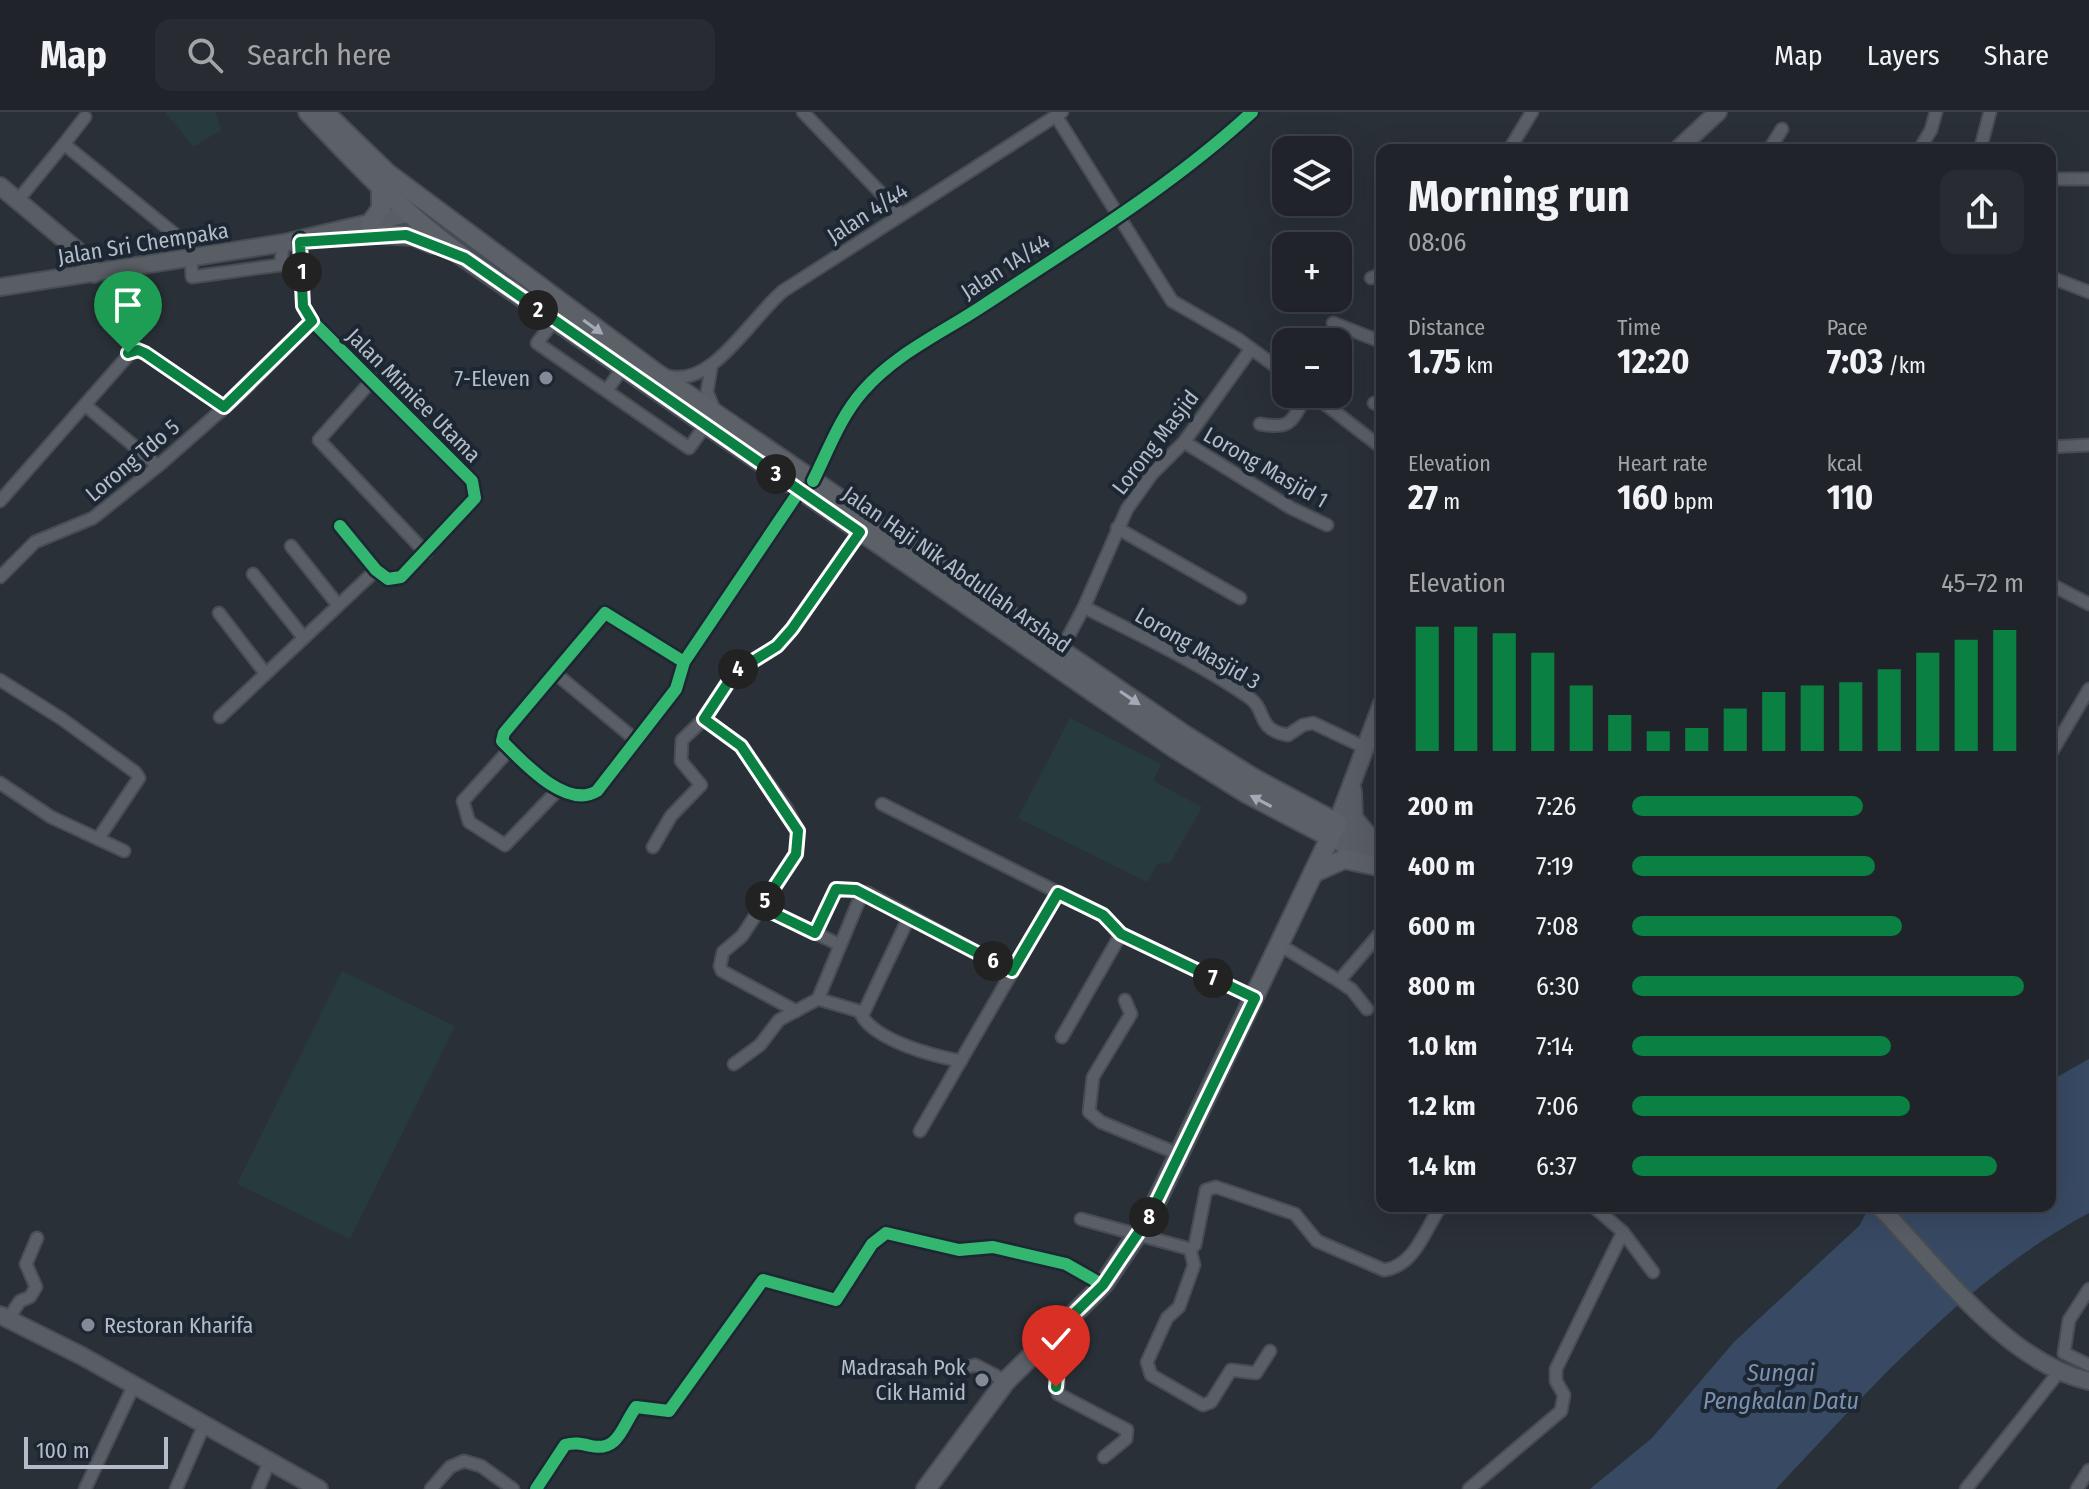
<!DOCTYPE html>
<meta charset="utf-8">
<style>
body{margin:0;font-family:"Fira Sans Condensed",sans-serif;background:#282c32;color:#f1f3f6;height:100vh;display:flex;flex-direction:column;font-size:30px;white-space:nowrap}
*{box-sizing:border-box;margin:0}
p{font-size:26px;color:#a2a4a8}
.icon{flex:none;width:44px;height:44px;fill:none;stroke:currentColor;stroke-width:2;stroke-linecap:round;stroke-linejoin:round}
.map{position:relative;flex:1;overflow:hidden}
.details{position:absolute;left:1376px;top:32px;width:680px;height:1068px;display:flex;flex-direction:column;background:#20242a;border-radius:16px;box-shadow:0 8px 32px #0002,0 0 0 2px #3d4147}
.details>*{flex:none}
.fabs{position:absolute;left:1272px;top:24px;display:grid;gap:16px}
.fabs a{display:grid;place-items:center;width:80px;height:80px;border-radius:16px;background:#20242a;box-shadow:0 8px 32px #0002,0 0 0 2px #3d4147;font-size:40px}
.scale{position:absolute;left:24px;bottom:20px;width:144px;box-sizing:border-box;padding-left:8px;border:4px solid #b4bcc9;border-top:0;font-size:22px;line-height:28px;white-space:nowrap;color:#b4bcc9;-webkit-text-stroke:6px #1d2633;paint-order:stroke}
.pin{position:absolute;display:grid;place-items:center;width:68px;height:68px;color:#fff;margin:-82px -34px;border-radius:50% 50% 50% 0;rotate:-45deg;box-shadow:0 0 8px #0007}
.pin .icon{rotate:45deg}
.km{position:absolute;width:40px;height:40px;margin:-20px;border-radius:50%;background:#222;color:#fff;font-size:22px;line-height:40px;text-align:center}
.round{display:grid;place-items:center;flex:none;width:84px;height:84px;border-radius:16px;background:#282c32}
.head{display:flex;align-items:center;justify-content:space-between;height:136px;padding:0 32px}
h1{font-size:44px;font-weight:700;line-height:60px}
.stats{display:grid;grid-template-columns:repeat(3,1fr);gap:12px;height:136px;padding:8px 32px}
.stats div{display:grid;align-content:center}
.stats b{font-size:34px;font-weight:700}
.stats small{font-size:22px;font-weight:400}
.stats p{font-size:22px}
.chart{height:224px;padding:16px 32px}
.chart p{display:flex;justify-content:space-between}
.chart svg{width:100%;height:144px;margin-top:8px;stroke:#0b8043;stroke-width:6}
ul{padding:0 32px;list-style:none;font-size:26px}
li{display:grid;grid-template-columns:128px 96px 1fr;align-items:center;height:60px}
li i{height:20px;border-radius:10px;background:#0b8043}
header{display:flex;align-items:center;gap:48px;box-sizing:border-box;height:112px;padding:0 40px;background:#20242a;border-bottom:2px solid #3d4147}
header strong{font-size:38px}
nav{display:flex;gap:44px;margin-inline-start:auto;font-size:28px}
.search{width:560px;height:72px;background:#282c32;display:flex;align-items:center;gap:20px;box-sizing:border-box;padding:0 28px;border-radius:16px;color:#a2a4a8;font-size:30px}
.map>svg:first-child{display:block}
</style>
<header>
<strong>Map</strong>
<div class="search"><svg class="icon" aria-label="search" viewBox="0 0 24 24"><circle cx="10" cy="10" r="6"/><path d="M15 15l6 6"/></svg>Search here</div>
<nav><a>Map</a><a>Layers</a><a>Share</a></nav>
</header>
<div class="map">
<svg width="2089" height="1377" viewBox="0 0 2089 1377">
<rect width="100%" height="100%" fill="#2a3038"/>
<g fill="#273a3e">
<polygon points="165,0 215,0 221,18 194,35"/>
<polygon points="1070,606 1161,652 1153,669 1202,695 1170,751 1157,752 1147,770 1018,706"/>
<polygon points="342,859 455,914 350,1127 237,1072"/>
</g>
<path fill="#384963" d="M2089,947V1101C1966,1167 1870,1277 1776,1377H1590L1652,1326L1734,1230L1859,1114L1870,1094H2050V969Z"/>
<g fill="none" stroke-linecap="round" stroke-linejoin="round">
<defs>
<g id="street">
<polyline points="803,0 901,102"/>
<polyline points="1056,4 1172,189 1238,227 1286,262"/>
<polyline points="64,32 85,5"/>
<polyline points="1512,33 1532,0"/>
<polyline points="1769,38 1782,17"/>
<polyline points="1919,38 1931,18 1936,0"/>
<polyline points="1980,38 1990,0"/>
<polyline points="2050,67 2089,67"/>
<polyline points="18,88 64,32 177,124"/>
<polyline points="300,127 303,194 312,209 472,369 475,386 401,465 388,467 376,458 340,414"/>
<polyline points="191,146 192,165 280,153 284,131"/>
<polyline points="2050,165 2089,180"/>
<polyline points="1371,166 1382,162"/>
<polyline points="554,209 537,231 689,336 705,314"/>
<polyline points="1333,211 1382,230"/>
<polyline points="711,256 707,280 714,297"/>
<path d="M668,264C712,276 750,207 783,179L1062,0"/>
<polyline points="373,267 319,328 426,441"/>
<polyline points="607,278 622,257"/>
<polyline points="1312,282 1382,336"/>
<polyline points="1374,291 1382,295"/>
<polyline points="85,293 158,354"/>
<path d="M1260,312C1293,318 1292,308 1307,282"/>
<polyline points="1184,330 1291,396 1327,413"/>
<polyline points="2050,335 2089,333"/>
<path d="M813,369C828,339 840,305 863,279C895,242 940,222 981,195C1073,134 1171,75 1252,0"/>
<polyline points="0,389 133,238 145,241 224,295"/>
<polyline points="1117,416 1240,486"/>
<polyline points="291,434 338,493"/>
<polyline points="253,462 304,526"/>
<polyline points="0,465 35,430 93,406 158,354 242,280 312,209"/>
<polyline points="2050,472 2089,492"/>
<path d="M1084,495C1139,523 1196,549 1247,584C1269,598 1254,617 1288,623L1303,613L1313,611L1366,636"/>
<polyline points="219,501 265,561"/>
<polyline points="1060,540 1084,495 1127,397 1152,362 1184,330 1251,237"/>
<path d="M684,550L605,501L504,621L502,629C523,650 566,698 597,679L676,577L684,550L800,378"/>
<polyline points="555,561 637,629"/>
<polyline points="0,568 62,607 135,660 139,666 98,727"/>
<polyline points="220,605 376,458"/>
<polyline points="704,607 741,634 787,697 798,719 796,742 742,824 723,840 720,854 722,859 796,899"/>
<polyline points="510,637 463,689 469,710 505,733 559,677"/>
<polyline points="2050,643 2089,577"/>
<polyline points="0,671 51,705 124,739"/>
<polyline points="882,692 1103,803 1121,822 1255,886"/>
<polyline points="653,735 671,704 701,673 681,649 682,628 707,604 735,560 777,534 792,517 860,420"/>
<polyline points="761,795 840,833"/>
<path d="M909,805L862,904C877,929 933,944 961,949"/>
<polyline points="815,821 836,777 868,781"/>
<polyline points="1280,833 1339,869 1382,819"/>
<polyline points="1339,869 1352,878 1367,897"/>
<polyline points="818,887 860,786 868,781 1012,859"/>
<polyline points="1125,888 1131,902 1093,965 1089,1000 1101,1010 1181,1043"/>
<polyline points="1062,925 1121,822"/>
<polyline points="734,952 760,933 779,908 818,887 862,900"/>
<polyline points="920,1019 1058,781"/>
<polyline points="1593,1094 1623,1120 1653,1160"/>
<path d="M1081,1107L1190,1137L1195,1133L1206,1078L1216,1075L1295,1102L1317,1129L1384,1158C1415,1154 1425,1117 1441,1094"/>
<polyline points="1190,1137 1194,1153 1179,1195 1167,1206 1147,1250 1151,1263 1203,1293 1211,1290 1231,1258 1256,1261 1270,1239"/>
<polyline points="2089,1177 2069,1208 2064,1241 2089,1253"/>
<polyline points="8,1207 20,1189 30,1185 36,1175 26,1152 37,1126"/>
<polyline points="1036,1239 1058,1254 1058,1282 1127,1318 1126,1327 1104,1345"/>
<polyline points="952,1259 975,1253 1006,1269"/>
<polyline points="85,1377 134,1273"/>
<polyline points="176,1377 205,1311"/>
<polyline points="258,1377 270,1348"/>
<polyline points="431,1377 450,1355 464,1349 481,1354 513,1377"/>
<path d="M536,1377L565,1333C575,1330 582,1332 591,1334C619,1340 622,1314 636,1295L669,1299L763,1168L836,1188L872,1132L886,1121L959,1138L993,1135L1066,1152L1103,1173"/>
<polyline points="1469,1377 1561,1299 1564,1283 1556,1269 1556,1257 1623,1120"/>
<polyline points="1966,1377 2058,1261"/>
<polyline points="2077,1377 2089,1358"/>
</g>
<g id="secondary">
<polyline points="1677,38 1718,0"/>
<polyline points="0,74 85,145 94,162"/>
<polyline points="0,175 284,131 407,102"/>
<polyline points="1382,591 1337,711 1382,738"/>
<polyline points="1353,679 1354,706 1371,726"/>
<polyline points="1330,725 1374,750"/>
<path d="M1879,1094C1936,1153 2007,1251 2089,1269"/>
<polyline points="0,1203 82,1244 319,1377"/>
</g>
<g id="primary">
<path d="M308,0C358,53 406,104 465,146L1176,637L1246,681L1330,725"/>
<polyline points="324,0 387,61 656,261 1183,622 1253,666 1337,711 1149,1105 1103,1173 1006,1269 926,1377"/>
<polyline points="370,112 381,97 381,78"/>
<polyline points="380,122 414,124 433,132"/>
<polyline points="1313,761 1344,747 1382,755"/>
</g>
</defs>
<use href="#street" stroke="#484c53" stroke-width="15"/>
<use href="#secondary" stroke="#484c53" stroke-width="20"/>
<use href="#primary" stroke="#484c55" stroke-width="22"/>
<use href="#street" stroke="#5a5e66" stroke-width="11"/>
<use href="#secondary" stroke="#595d64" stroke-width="16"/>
<use href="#primary" stroke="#5c6168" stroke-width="18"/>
<defs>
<g id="cycleway">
<polyline points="300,127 303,194 312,209 472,369 475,386 401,465 388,467 376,458 340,414"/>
<path d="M813,369C828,339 840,305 863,279C895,242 940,222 981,195C1073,134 1171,75 1252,0"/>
<path d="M684,550L605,501L504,621L502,629C523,650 566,698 597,679L676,577L684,550L800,378"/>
<path d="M536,1377L565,1333C575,1330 582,1332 591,1334C619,1340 622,1314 636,1295L669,1299L763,1168L836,1188L872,1132L886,1121L959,1138L993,1135L1066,1152L1103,1173"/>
</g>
</defs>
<use href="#cycleway" stroke="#1d2633" stroke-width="17"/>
<use href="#cycleway" stroke="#33b770" stroke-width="12"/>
</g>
<defs><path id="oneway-solid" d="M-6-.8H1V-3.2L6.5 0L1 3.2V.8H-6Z" transform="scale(2)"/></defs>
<g fill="#a2aab6">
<use href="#oneway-solid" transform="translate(593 215) rotate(36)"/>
<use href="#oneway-solid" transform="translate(1130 586) rotate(34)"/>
<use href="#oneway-solid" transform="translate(1261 689) rotate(-152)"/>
</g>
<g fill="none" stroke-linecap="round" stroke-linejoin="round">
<defs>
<polyline id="route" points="128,241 138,238 145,241 224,295 312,209 303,194 300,130 406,123 465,146 860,420 792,517 777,534 735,560 704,607 741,634 798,719 796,742 761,795 815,821 836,777 856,778 1012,859 1058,781 1103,803 1121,822 1255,886 1149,1105 1103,1173 1036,1239 1058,1254 1056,1275"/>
</defs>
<use href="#route" stroke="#fff" stroke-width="16"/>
<use href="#route" stroke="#0b8043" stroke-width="10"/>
</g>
<g fill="#848b96" stroke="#1d2633" stroke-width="3">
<circle cx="546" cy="266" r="8"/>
<circle cx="88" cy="1213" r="8"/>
<circle cx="982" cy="1268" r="8"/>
</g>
<g text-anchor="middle" stroke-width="8" stroke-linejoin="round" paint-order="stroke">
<g font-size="22" fill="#b4bcc9" stroke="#1d2633">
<text transform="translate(867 101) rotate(-33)" y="8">Jalan 4/44</text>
<text transform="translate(143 131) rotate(-9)" y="8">Jalan Sri Chempaka</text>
<text transform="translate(1005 154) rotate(-33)" y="8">Jalan 1A/44</text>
<text transform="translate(414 283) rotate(45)" y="8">Jalan Mimiee Utama</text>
<text transform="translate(1155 330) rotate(-52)" y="8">Lorong Masjid</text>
<text transform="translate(132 348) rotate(-40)" y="8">Lorong Tdo 5</text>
<text transform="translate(1266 355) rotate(30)" y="8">Lorong Masjid 1</text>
<text transform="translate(957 457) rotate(35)" y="8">Jalan Haji Nik Abdullah Arshad</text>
<text transform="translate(1198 536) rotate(30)" y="8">Lorong Masjid 3</text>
</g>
<g font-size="22" fill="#b4bcc9" stroke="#1d2633" text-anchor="end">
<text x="530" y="274">7-Eleven</text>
<text x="104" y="1221" text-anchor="start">Restoran Kharifa</text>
<text x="966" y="1263">Madrasah Pok<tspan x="966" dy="25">Cik Hamid</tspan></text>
</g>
<g font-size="24" font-style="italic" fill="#7c92b1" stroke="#1d2633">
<text x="1781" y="1269">Sungai<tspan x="1781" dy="28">Pengkalan Datu</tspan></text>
</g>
</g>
</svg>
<div class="fabs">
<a><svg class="icon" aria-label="layers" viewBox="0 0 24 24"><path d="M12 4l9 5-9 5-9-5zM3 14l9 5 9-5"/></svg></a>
<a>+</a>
<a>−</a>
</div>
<div class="scale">100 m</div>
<div class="pin" style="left:128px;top:241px;background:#1e9e55"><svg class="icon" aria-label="arrive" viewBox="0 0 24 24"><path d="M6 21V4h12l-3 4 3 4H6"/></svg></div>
<div class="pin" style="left:1056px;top:1275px;background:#d93025"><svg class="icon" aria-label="check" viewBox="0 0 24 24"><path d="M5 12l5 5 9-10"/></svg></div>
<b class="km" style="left:302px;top:160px">1</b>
<b class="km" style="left:538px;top:198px">2</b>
<b class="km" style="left:776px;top:362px">3</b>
<b class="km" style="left:738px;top:557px">4</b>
<b class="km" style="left:765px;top:789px">5</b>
<b class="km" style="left:993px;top:849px">6</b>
<b class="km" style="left:1213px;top:866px">7</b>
<b class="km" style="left:1149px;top:1105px">8</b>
<section class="details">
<div class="head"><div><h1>Morning run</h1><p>08:06</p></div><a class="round"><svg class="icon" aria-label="share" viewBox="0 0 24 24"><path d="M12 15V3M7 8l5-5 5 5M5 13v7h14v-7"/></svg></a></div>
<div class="stats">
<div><p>Distance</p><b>1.75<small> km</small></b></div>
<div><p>Time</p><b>12:20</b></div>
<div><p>Pace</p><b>7:03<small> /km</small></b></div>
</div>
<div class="stats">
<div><p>Elevation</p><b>27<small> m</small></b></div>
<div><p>Heart rate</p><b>160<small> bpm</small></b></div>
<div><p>kcal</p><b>110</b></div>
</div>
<div class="chart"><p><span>Elevation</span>45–72 m</p>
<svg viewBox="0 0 160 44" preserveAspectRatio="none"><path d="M5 44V6M15 44V6M25 44V8M35 44V14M45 44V24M55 44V33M65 44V38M75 44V37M85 44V31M95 44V26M105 44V24M115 44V23M125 44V19M135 44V14M145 44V10M155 44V7"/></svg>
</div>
<ul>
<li><b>200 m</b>7:26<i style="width:59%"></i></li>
<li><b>400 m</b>7:19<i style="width:62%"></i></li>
<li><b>600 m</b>7:08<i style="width:69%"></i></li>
<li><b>800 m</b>6:30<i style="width:100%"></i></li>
<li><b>1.0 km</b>7:14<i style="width:66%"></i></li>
<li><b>1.2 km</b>7:06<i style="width:71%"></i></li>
<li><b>1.4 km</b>6:37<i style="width:93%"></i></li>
</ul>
</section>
</div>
